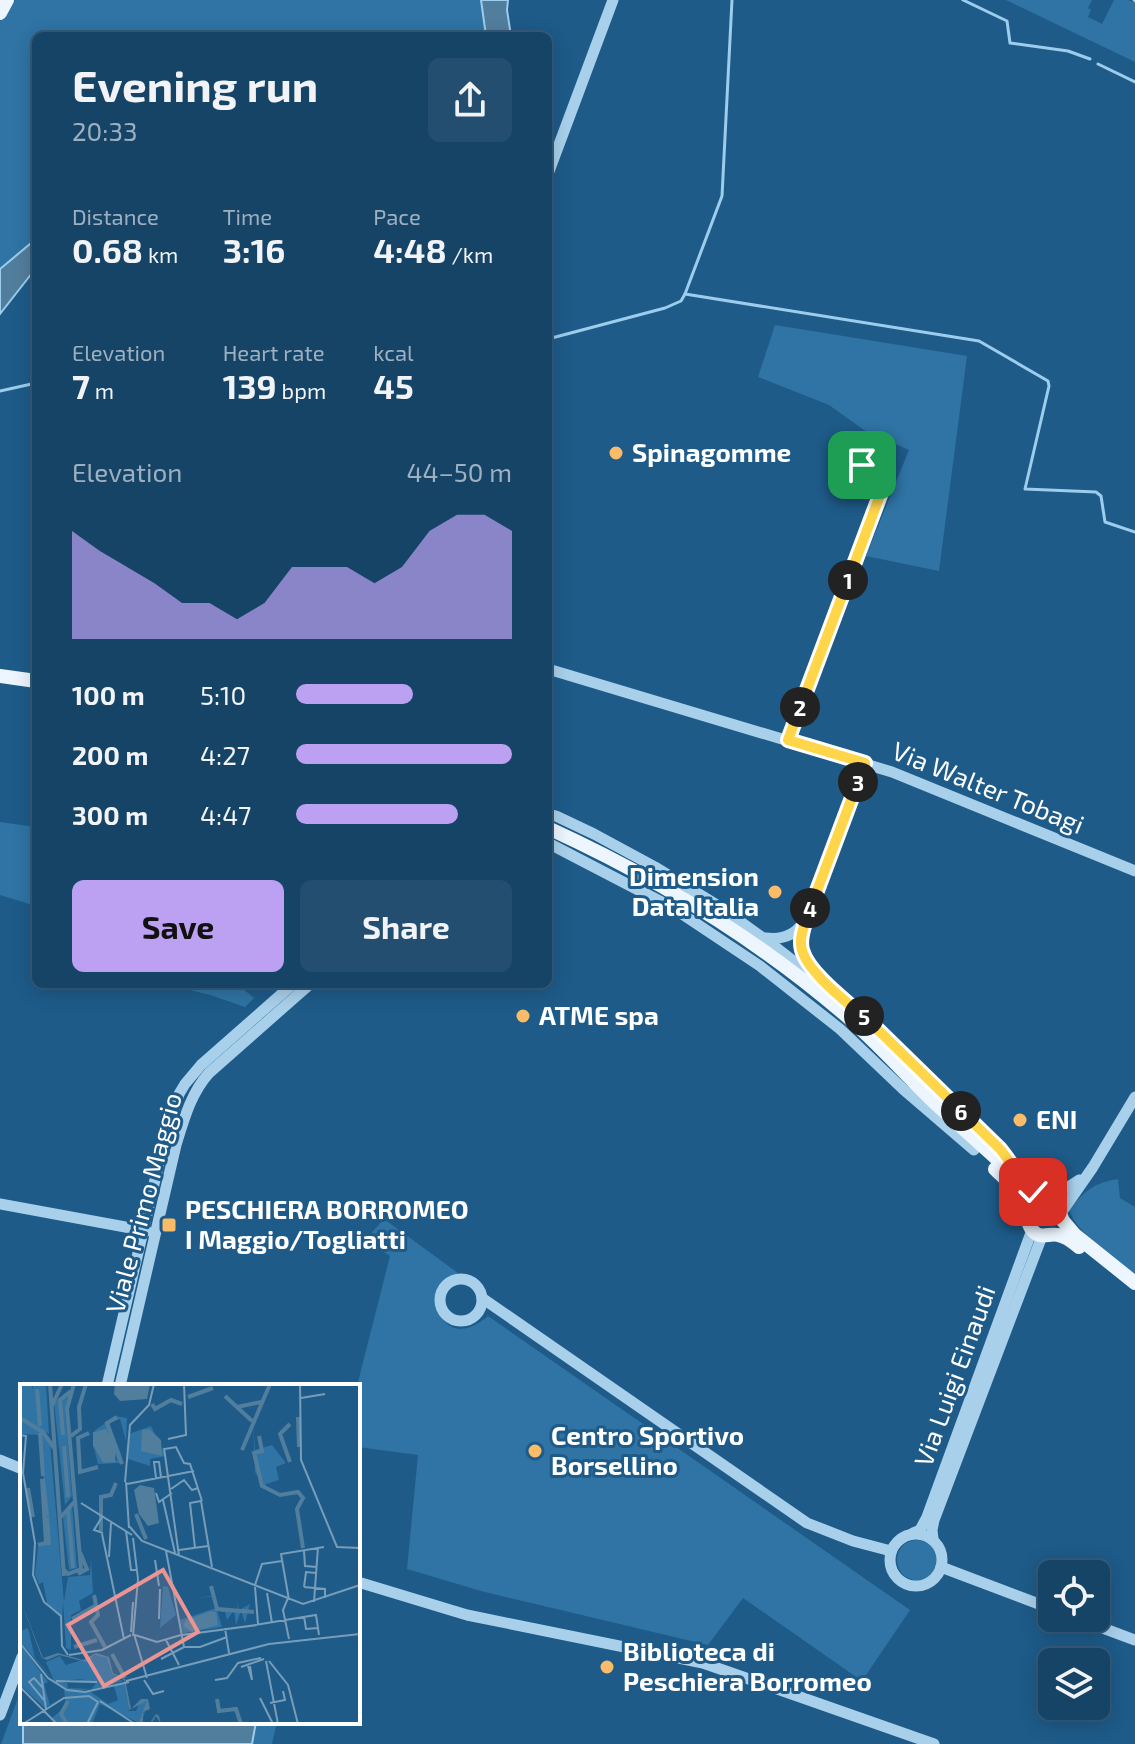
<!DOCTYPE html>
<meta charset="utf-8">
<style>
body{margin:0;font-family:"Exo 2",sans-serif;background:#234e70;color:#f1f3f6;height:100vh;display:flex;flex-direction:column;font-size:30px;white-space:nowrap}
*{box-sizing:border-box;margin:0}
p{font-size:26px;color:#9eb0c0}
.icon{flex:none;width:44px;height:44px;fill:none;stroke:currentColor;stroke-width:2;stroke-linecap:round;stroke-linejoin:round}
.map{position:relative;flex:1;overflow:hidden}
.drawer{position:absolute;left:32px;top:32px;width:520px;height:956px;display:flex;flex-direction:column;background:#164467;border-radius:12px;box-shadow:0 4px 20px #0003,0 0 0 2px #355c7b}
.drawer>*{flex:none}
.controls{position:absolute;left:1038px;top:1560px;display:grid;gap:16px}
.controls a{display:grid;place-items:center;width:72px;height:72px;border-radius:12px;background:#164467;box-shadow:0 4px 20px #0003,0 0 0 2px #355c7b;font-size:40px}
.pin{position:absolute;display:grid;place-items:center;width:68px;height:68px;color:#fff;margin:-34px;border-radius:16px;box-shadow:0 4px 12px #0006}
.km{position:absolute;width:40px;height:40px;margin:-20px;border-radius:50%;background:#222;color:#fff;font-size:22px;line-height:40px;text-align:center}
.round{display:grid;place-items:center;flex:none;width:84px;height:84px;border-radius:12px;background:#234e70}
.head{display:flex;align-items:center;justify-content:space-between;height:136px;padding:0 40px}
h1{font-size:44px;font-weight:700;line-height:60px}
.stats{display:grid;grid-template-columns:repeat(3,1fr);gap:12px;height:136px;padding:8px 40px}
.stats div{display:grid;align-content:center}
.stats b{font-size:34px;font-weight:700}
.stats small{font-size:22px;font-weight:400}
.stats p{font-size:22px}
.chart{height:224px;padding:16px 40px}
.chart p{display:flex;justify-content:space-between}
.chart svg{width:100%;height:144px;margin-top:8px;fill:#bca0f2;opacity:.7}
.cta{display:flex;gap:16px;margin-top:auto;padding:16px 40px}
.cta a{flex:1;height:92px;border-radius:12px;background:#bca0f2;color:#111;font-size:32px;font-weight:700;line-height:92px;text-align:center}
.cta a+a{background:#234e70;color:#f1f3f6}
ul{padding:0 40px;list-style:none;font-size:26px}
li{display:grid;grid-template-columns:128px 96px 1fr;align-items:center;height:60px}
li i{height:20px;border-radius:10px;background:#bca0f2}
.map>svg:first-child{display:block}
</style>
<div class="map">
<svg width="1135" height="1744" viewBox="0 0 1135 1744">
<rect width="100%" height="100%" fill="#1e5b89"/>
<g fill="#2f74a4">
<polygon points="15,0 481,0 486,36 36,36 36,239 0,269 0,21"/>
<polygon points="1006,0 1092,0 1088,8 1091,10 1088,17 1102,24 1114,0 1128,0 1135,3 1135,62"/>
<polygon points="775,325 967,356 939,571 866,556 909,450 864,430 829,405 758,377"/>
<polygon points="0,822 36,827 36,906 0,895"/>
<polygon points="166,984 237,984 254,998 245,1007 210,995"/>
<path d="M1118,1179L1120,1198L1135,1207V1274C1115,1258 1078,1235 1069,1210C1085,1191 1093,1183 1118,1179Z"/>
<path d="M384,1219L458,1273L441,1284L435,1303C438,1308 441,1317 445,1322C459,1336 476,1326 488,1316L910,1610L862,1681L743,1598L708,1645L481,1591L407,1569L418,1455L358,1447L357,1386L390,1256L365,1240Z"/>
<circle cx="917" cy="1560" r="20"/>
<polygon points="22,1687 22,1722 277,1722 272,1744 1,1744"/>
</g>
<g fill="#527e9d" stroke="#9ccded" stroke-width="2">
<polygon points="481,0 508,0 507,10 511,36 486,36"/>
<polygon points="36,239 36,268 0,314 0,269"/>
<polygon points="23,1722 256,1722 252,1744 23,1744"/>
</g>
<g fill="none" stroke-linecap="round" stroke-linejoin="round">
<g stroke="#9ccded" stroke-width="3">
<polyline points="963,0 1007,21 1010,43 1068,51 1090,59"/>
<polyline points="1134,0 1135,1"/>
<polyline points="1098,64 1135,82"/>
<polyline points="685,294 979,341 1048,381 1049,386 1025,489 1096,492 1101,496 1105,522 1135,532"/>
<polyline points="548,339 665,308 681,301 685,294 722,196 732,0"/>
<polyline points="0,391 36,383"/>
</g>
<g stroke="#a9d0eb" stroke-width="11">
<polyline points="548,174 613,0"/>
<path d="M878,450C895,456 890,469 885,482L868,476L863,469L865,457L871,452Z"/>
<polyline points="548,669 892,772 1135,871"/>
<polyline points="788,740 885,482"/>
<polyline points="548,814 556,816 594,834 655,867 720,907 778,949 860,1013 1000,1149 1013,1164 1018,1174"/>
<polyline points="548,843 673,908 760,966 840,1029 903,1089 974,1150"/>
<path d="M766,938C780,940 794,936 803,923"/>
<polyline points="815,971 802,950 801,934 865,763"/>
<polyline points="1045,1202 1079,1180"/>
<polyline points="0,1204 147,1231"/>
<polyline points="1061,1213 1093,1167 1135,1097"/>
<circle cx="461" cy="1300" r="21"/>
<polyline points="482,1298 807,1523 853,1541 891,1551"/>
<polyline points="107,1386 161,1154 179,1094 185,1084 201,1065 293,984"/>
<path d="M120,1386L176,1145C184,1119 191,1093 209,1073L310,984"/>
<polyline points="0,1460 22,1469"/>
<polyline points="913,1533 920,1530 927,1517 1032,1230"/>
<circle cx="916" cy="1560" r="26"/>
<polyline points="933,1539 932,1530 934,1520 1042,1236"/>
<polyline points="941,1567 1052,1609"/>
<polyline points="358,1582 467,1615 703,1663 934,1744"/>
<polyline points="1076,1618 1135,1640"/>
<polyline points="0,1715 22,1657"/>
</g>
<g stroke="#edf6fe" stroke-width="14">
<polyline points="0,13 7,0"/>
<polyline points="0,676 36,681"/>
<path d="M548,828C653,876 754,937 842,1012C875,1040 903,1072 934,1102C967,1132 1001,1162 1033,1192L1045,1202L1057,1207L1063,1221L1075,1235L1135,1283"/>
<path d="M995,1169C1005,1179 1018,1189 1024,1202C1028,1212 1026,1225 1034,1232C1042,1239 1049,1233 1058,1235C1066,1236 1073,1242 1079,1247"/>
</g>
</g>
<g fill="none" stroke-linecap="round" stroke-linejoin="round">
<defs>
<path id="route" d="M862,465L868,476L885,482L788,740L865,763L806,920C803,929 799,940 802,950C809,976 857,1009 877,1029C918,1069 959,1109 1000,1149C1012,1164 1020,1179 1033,1192"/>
</defs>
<use href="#route" stroke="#fff" stroke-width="16"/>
<use href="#route" stroke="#ffd54a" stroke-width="10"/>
</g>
<g fill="#fabc68" stroke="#1e5b89" stroke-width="3">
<circle cx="616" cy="453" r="8"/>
<circle cx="775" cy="892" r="8"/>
<circle cx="523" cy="1016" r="8"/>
<circle cx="1020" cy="1120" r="8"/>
<rect x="161" y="1217" width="16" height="16" rx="4"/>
<circle cx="535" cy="1451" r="8"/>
<circle cx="607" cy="1667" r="8"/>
</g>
<g text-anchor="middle" stroke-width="6" stroke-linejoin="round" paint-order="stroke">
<g font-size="26" font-weight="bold" fill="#fff" stroke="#1e5b89" text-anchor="start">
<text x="632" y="462">Spinagomme</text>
<text x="759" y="886" text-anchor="end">Dimension<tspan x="759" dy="30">Data Italia</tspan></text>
<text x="539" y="1025">ATME spa</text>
<text x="1036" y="1129">ENI</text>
<text x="185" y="1219">PESCHIERA BORROMEO<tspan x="185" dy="30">I Maggio/Togliatti</tspan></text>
<text x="551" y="1445">Centro Sportivo<tspan x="551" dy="30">Borsellino</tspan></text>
<text x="623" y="1661">Biblioteca di<tspan x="623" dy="30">Peschiera Borromeo</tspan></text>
</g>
<g font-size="26" fill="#fff" stroke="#1e5b89">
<text transform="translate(988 788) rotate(22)" y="9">Via Walter Tobagi</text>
<text transform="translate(144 1203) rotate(-75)" y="9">Viale Primo Maggio</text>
<text transform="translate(955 1376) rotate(-70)" y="9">Via Luigi Einaudi</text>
</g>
</g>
<g transform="translate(20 1384)">
<rect width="340" height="340" fill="#1e5b89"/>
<path d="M0,0H12V5L14,0H26L29,50L0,33ZM52,6L45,25L52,112L45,121L34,18ZM95,32L107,34L106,57L100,35L89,39L101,70L100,79L78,80L74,64L83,79L97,76L88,48L74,47ZM0,35L22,48L30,59L44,218L48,193L70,191L71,174L73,209L59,217L61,226L51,231V266L46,264L43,218L42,235L27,219L23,198L19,200L15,191L18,163L28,160L20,51L0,50ZM233,38L235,66L252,61L266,79L256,83L259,96L246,100V104L235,88ZM131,42L146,72L130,75V82L108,75L109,50ZM52,120L57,184L49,186L43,134ZM143,202L148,203L156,231L140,244ZM195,211L197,225L202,224L203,227L218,225L216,214L219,226L230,220L225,239L221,227L216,241L214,226L207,236L205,228H202L201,225L197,226L202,243L163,249L160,236L196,224L194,212L174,215ZM8,244L15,274L34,297L26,278L40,272L46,281L78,271L88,275L92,290L103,297L71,306L76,299L52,298L65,295L36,297L47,299L48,304L71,305L57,307L49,306L36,300L0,257V247ZM0,260L28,298L24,300L30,321L24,323L0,301ZM105,299L109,327H116L121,316L128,318L121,340L80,320L72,340H38L32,334L46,322L44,306L71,308L88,320L98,316L94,302Z" fill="#2f74a4"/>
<path d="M95,0H130L127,15L100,17L94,10ZM86,45L96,63L95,78L83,79L73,62V48ZM122,46L129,45L141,56L142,72L121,67ZM120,101L134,104L139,139L128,142L119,130L114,106ZM0,215L23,274L38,269L63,276L76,269L89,273L93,289L105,295L111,325L121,315H128L130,325L123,328V338L130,339L136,330L139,332L141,340L136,332L131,340L119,338L127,317L109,326L104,296L92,290L87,274L75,271L66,278L39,271L27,276L22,274ZM191,227L196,228L198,241L172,248L163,242L166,236Z" fill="#527e9d"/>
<path fill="none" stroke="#527e9d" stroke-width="4" d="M30,0L44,192M17,5L20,42M205,12L232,37M168,13L193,4M132,20L135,25L151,16L162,20M217,23L241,18M31,24L42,0M97,33L87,39L102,80M278,33L279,63M0,34L23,48L34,64M270,40L260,50L270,78M20,49L23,92M69,49L58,54L60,88L78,83M43,51L40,16L51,7M51,52L60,45L59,23L66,0M239,52L242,67L234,69L242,102L260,111L278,108L283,114L277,125L283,164M44,62L48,113M222,66L250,0M23,95L27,132M8,104L13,133M48,125L53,184M116,130L126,155M27,133L29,161M40,134L56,116M81,147V113L91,111L96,99M18,161L26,159L22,95M43,185L48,190L61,185L47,25L54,0M58,190L67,185L60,168M191,202L197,225L234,228M74,211L78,231L71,238L85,263M52,235L75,222M54,263L77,256M92,270L105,294M197,315L199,327L216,325L221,340M47,340L41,330L48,317"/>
<path fill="none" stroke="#789db8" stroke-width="2" d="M280,0L281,76L317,163L340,164M281,14L305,10M0,51L6,52L3,89L15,159L13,191L24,218L41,232L42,262L48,271M148,55L166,51L164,0M144,64L159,172M145,65L156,63L164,79L170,80L182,117M136,94L134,78H139L141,93M105,98L110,41L129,21L134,0M106,98L109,144M107,100L174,87M151,105L164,96L172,106L178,104M136,109L139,118L152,109M143,116L155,169M61,119L112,151M82,133L74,146L83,149M109,142L122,157L283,220L340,201M106,147L111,186H117M82,150L104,255M113,154L118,195L113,252M175,164L170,119L181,117L192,183M159,166L188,162M146,167L164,263M284,167L285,182L297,183M89,173L91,139M135,176L139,202M235,201L242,180L262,177M235,203L238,240M284,203L305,205V214M284,203L286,188L296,189M247,209L252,239M268,214L263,226L269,255M269,216L261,170L304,163M294,218L298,163M284,232L286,245L298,244M139,235L140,205M235,241L296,231L299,251M205,244L209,269M111,248L113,218M114,250L127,294M115,251L137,258L161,251M162,251L237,241M146,256L159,281M0,259L28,294L47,306L65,308L109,298M49,271L82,266L111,251M141,275L164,263H180L207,253M246,277L258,340M249,277L268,301L278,340M228,282L232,296L230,282M221,283L244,275M21,290L26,325M124,296L133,310L144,307M195,296L207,294L218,279L241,274M36,297L77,298M106,297L249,260L340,250M0,303L37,340M23,304L14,294L9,298L24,316M240,314L253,340M80,317L115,340M250,319L265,316L263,307M3,340L44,314L69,312L78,318L67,340"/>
<path fill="#ea9494" fill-opacity="0.15" stroke="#ea9494" stroke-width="4" d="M143,186L178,248L84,302L48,241Z"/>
<rect width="340" height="340" fill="none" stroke="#fff" stroke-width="4"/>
</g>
</svg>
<div class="controls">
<a><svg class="icon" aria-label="locate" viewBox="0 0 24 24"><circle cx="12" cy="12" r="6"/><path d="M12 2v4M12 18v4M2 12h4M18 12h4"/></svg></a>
<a><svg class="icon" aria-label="layers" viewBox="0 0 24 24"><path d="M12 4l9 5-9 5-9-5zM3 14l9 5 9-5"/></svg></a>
</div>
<div class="pin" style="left:862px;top:465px;background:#1e9e55"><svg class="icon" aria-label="arrive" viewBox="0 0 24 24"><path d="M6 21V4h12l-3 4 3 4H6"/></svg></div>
<div class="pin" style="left:1033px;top:1192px;background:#d93025"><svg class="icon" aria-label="check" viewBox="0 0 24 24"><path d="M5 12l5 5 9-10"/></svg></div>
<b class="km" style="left:848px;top:580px">1</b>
<b class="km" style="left:800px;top:707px">2</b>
<b class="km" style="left:858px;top:782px">3</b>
<b class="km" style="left:810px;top:908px">4</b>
<b class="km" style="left:864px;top:1016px">5</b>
<b class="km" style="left:961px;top:1111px">6</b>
<section class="drawer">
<div class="head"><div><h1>Evening run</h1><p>20:33</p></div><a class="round"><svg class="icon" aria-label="share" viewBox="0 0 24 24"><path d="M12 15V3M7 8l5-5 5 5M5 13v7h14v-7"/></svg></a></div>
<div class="stats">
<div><p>Distance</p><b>0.68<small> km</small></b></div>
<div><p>Time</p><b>3:16</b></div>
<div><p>Pace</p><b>4:48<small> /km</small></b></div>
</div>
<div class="stats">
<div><p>Elevation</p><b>7<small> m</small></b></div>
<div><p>Heart rate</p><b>139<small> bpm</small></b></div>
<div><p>kcal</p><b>45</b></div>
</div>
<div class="chart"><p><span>Elevation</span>44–50 m</p>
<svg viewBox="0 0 160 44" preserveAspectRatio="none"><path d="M0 44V11L10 17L20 22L30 27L40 33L50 33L60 38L70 33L80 22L90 22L100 22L110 27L120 22L130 11L140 6L150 6L160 11V44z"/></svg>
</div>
<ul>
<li><b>100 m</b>5:10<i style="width:54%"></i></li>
<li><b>200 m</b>4:27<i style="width:100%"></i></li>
<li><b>300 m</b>4:47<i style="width:75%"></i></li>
</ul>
<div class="cta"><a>Save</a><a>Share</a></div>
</section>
</div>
